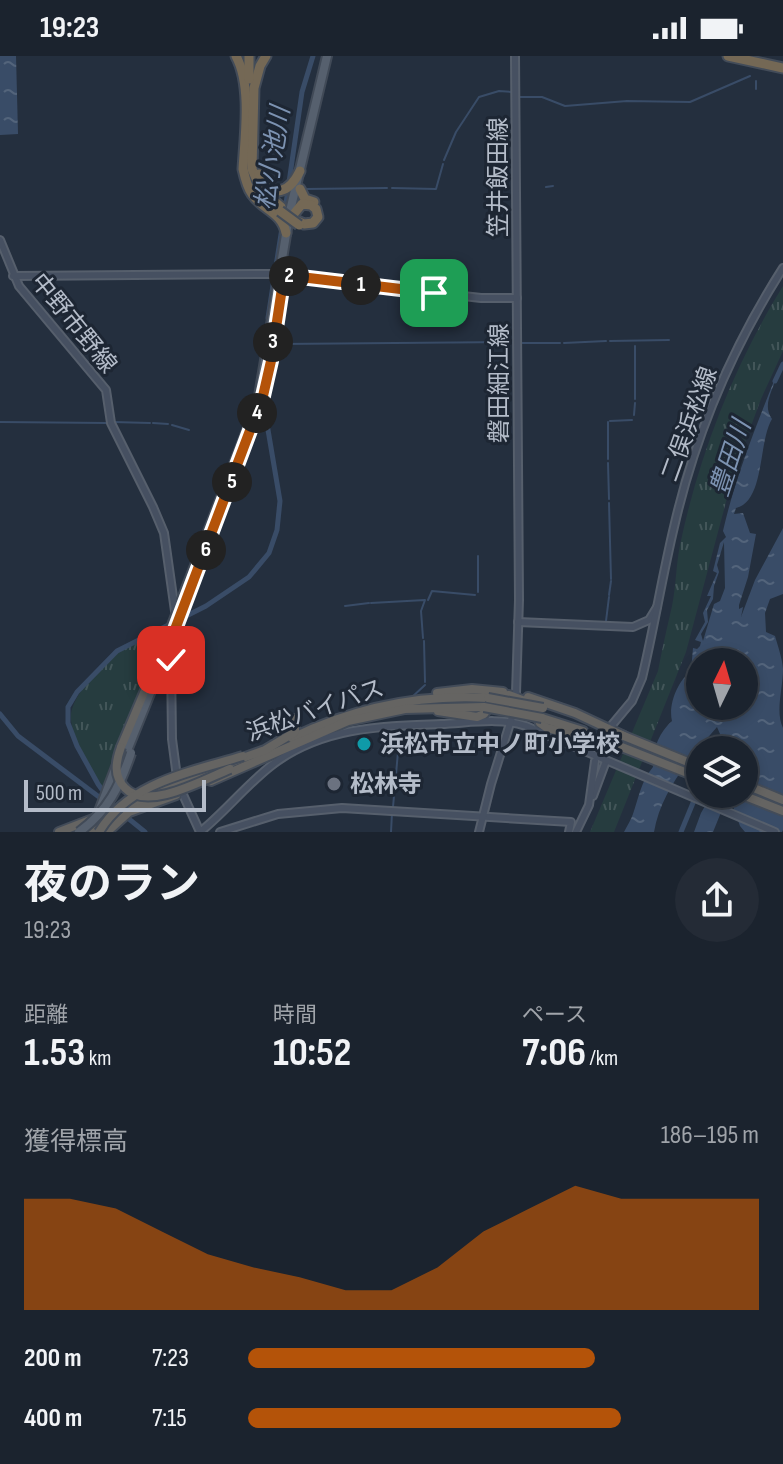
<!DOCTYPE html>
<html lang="ja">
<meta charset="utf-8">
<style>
body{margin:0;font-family:"Sofia Sans Condensed","Noto Sans JP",sans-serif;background:#242b36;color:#f1f3f6;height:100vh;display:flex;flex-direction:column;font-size:30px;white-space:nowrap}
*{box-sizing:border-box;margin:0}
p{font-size:26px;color:#a0a4aa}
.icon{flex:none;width:44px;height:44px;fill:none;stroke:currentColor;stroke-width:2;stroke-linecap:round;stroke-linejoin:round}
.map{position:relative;height:776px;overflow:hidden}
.drawer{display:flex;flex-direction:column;background:#1b232e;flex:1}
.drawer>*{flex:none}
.needle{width:52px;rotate:5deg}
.controls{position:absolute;left:686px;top:592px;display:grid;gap:16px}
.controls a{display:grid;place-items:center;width:72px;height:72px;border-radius:50%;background:#1b232e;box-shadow:0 4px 12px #0003,0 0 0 2px #39404a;font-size:40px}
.scale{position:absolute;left:24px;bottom:20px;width:182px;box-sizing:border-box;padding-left:8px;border:4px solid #b4bcc9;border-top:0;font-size:22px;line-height:28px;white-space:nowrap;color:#b4bcc9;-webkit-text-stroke:6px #1d2633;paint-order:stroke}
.pin{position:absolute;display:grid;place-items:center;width:68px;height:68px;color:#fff;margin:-34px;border-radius:16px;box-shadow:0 4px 12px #0006}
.km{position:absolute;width:40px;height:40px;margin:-20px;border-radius:50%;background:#222;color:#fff;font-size:22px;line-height:40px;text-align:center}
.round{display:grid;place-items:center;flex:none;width:84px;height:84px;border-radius:42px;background:#242b36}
.summary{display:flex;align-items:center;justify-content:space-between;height:136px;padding:0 24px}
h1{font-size:44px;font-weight:700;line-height:60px}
.stats{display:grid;grid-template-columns:repeat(3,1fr);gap:12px;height:136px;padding:8px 24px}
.stats div{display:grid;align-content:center}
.stats b{font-size:40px;font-weight:700}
.stats small{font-size:22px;font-weight:400}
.stats p{font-size:22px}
.chart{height:224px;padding:16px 24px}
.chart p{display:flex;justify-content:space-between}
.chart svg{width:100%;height:144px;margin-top:8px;fill:#b45309;opacity:.7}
ul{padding:0 24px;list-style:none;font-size:26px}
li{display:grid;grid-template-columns:128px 96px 1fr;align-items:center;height:60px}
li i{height:20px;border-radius:10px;background:#b45309}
.status{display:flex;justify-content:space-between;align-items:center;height:56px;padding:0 40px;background:#1b232e;direction:ltr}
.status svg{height:22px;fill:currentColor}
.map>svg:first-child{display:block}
</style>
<div class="status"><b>19:23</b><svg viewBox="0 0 49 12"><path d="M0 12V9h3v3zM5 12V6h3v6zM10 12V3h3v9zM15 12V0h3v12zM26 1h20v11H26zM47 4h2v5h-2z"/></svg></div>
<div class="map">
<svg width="783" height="776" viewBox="0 0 783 776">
<defs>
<pattern id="park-tufts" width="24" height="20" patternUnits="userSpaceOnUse" patternTransform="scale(2)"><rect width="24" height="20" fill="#263c3f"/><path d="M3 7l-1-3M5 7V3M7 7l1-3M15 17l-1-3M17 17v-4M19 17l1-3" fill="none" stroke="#435659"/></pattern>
<pattern id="water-ripples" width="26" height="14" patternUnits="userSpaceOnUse" patternTransform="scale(2)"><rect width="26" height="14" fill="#394c67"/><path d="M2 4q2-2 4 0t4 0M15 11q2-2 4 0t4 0" fill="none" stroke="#53647b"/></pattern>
</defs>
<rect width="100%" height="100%" fill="#242f3e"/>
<g fill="url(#park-tufts)">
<path d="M783,230V295L761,343L734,416L686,596L614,776H590L658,615C662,593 667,572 672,550C676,530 676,509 680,489C699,399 734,309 783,230Z"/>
<path d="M165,575L115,695L103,731C90,711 74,688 71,664C68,641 106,603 125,592C137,584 151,579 165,575Z"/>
</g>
<g fill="url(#water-ripples)" fill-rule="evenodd">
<polygon points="0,0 16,0 18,78 0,79"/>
<path d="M776,320C775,332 761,348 772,363C758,386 765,445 736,452L734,458L743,457L750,477L756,478L748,521L739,549V553L743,551L741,561L755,524L783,472V538L770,543L765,557L766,576L775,580C778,591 782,601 783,613C783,632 775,656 783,672V774L782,776H745L740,770L730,742L726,744L713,776H694L701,757L712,738H744V694H727L717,671C690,702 661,735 654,776H624C627,770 631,764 633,758C638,744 641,725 653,711C652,695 659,676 672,665C668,648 678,625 691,615L693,592L697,593L700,590L701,586L695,584L705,566L703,557L711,540H707L717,517L713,515L720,487L726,481L723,475C735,422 756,370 776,320ZM724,486L725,532L720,545L714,548L703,585L701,578L708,566L707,554L713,543L714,530L719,516L717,509ZM700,606H744V650H700Z"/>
</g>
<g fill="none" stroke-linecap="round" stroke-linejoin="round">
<g stroke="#394c67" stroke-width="2">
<polyline points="756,25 756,33"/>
<polyline points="444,104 456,76 479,41 499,35 513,36 520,41 542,41 565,50 627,45 690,46 750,20"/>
<polyline points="546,131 553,130"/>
<polyline points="392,132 436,133 443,108"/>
<polyline points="305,133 387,132"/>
<polyline points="610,285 669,284"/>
<polyline points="521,287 560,287"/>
<polyline points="564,287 606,285"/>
<polyline points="280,288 514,286"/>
<polyline points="635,343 635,290"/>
<polyline points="634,359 635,347"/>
<polyline points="610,365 632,364"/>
<polyline points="0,366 107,367"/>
<polyline points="113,366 150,367"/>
<polyline points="608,366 608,403"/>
<polyline points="153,367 168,368"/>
<polyline points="172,369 189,374"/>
<polyline points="608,407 609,443"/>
<polyline points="609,447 611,523"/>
<polyline points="478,500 478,536"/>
<polyline points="609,539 611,525"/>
<polyline points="428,544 432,535 475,539"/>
<polyline points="371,547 425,544 421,555 423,582"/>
<polyline points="345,550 369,547"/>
<polyline points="606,565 609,541"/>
<polyline points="424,585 425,626"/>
<polyline points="411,642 425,629"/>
<polyline points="393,751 400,674"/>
<polyline points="391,776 392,757"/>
</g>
<g stroke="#394c67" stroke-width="5">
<polyline points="285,154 302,36 313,0"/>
<polyline points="276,210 282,172"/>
<polyline points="268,262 274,223"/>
<polyline points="775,325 783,308"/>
<polyline points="0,658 18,680 103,744"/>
<polyline points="717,694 724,680"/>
<polyline points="115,752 98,728 77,690 68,667 68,651 77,636 117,595 206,550 249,521 269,497 277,474 280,445 266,362 267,343 262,334"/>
<polyline points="124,759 145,776"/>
<polyline points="681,776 700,730"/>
</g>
<defs>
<g id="secondary">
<polyline points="0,184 19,230 106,334 111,367 153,451 164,477 175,555 179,562"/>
<polyline points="13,220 269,218 481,242 517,242"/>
<polyline points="518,566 633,571 649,564 657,551"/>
<polyline points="165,600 171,604 172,683 177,721"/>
<path d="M612,669L632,645L642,622C654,572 662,521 674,471C695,379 732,292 783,212"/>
<polyline points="180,732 200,776"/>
<polyline points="593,740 606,705"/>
<path d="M200,776C225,756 246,729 272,709C322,671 381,670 441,668C468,667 500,661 526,670L775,776"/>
<polyline points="220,776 278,758 342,752 571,766 569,776"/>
<polyline points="479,776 491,728 512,661 516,637 519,544 515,0"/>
<polyline points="576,776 589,749 595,705"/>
</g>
<g id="primary">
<polyline points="164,590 258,346 290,155 327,0"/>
<polyline points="118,717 171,585"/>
<polyline points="98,758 116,711"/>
</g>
<g id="trunk">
<polyline points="437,637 472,633 503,636"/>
<polyline points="528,641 575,657 624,680"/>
<polyline points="438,655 477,661 484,658 496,640 509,639 533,648 540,667 547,672 618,689"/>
<polyline points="542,662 583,675"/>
<polyline points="619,678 700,711"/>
<path d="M292,682C354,652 419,638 488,642"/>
<polyline points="614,688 700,722"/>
<polyline points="121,691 165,587"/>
<polyline points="211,725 348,665 405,653 484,651"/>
<polyline points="744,728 783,744"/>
<polyline points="740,738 783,755"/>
<polyline points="59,776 142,744 179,725 265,694 295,676 295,663"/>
<polyline points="91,776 96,762"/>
<polyline points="107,776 129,756 176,739"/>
</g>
<g id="motorway">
<path d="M236,0C252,29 245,80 243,113C245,122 247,131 252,138C263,154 282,156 286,177"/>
<polyline points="266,0 260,10 254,32 252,113 261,134 281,151"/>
<polyline points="728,0 783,12"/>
<polyline points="249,23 249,0"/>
<path d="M259,118C273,144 289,137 300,115"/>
<polyline points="300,133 305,143 314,146"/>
<polyline points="293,159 302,148 311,149 316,153 318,161 313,167 304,168 295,164"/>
</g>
</defs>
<use href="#secondary" stroke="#565f6c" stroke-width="10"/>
<use href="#primary" stroke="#414a57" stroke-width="12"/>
<use href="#trunk" stroke="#434c59" stroke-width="12"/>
<use href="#motorway" stroke="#434c59" stroke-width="13"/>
<use href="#secondary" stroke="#465061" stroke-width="6"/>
<use href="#primary" stroke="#56606e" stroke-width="8"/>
<use href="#trunk" stroke="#656462" stroke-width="8"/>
<use href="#motorway" stroke="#746855" stroke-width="9"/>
<defs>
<path id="primary-bridge" d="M79,776C108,755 120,730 131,697"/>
<g id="trunk-bridge">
<polyline points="488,642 543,652"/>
<polyline points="484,651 542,662"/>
<path d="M121,691C116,705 113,720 125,732C147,756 205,723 230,713"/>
<path d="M99,776C129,726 191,716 243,700"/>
</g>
<polyline id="motorway-bridge" points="280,155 299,169"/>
</defs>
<use href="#primary-bridge" stroke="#414a57" stroke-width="12" stroke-linecap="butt"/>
<use href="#trunk-bridge" stroke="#434c59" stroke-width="12" stroke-linecap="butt"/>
<use href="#motorway-bridge" stroke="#434c59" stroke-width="13" stroke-linecap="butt"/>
<use href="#primary-bridge" stroke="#56606e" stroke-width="8"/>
<use href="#trunk-bridge" stroke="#656462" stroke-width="8"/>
<use href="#motorway-bridge" stroke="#746855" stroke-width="9"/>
</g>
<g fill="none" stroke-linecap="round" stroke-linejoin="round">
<defs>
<polyline id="route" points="171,604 165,600 263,340 271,305 284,219 434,237"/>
</defs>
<use href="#route" stroke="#fff" stroke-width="16"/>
<use href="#route" stroke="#b45309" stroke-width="10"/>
</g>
<circle fill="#0f9aa8" stroke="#1d2633" stroke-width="3" cx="364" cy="688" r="8"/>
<circle fill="#6b7280" stroke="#1d2633" stroke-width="3" cx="334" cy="728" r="8"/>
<g text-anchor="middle" stroke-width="6" stroke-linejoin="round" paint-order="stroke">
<g font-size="24" fill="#b4bcc9" stroke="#1d2633">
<text transform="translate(498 121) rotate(-90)" y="8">笠井飯田線</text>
<text transform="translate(74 267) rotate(51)" y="8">中野市野線</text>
<text transform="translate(499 327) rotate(-90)" y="8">磐田細江線</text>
<text transform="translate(689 368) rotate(-70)" y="8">二俣浜松線</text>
<text transform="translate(315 654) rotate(-19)" y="8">浜松バイパス</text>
</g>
<g font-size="24" font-weight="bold" fill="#b4bcc9" stroke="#1d2633" text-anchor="start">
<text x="380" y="696">浜松市立中ノ町小学校</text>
<text x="350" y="736">松林寺</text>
</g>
<g font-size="26" font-style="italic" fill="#7c92b1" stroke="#1d2633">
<text transform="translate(272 102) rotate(-81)" y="9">松小池川</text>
<text transform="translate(730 402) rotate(-72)" y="9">豊田川</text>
</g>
</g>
</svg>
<div class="controls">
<a><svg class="needle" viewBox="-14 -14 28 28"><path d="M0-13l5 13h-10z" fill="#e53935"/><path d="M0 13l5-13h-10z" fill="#a0a4aa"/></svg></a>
<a><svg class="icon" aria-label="layers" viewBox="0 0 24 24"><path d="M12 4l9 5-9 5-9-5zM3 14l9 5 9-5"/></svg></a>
</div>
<div class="scale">500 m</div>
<div class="pin" style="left:434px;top:237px;background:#1e9e55"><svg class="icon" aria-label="arrive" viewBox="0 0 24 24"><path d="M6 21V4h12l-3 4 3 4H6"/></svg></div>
<div class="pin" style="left:171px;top:604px;background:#d93025"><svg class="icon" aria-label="check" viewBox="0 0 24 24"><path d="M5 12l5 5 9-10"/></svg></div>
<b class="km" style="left:361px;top:229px">1</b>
<b class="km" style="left:289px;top:220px">2</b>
<b class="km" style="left:273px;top:286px">3</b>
<b class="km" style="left:257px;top:357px">4</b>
<b class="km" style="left:232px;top:426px">5</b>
<b class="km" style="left:206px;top:494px">6</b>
</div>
<section class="drawer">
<div class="summary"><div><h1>夜のラン</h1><p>19:23</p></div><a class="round"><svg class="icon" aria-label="share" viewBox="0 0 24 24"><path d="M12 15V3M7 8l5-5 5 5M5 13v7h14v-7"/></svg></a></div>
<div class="stats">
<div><p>距離</p><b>1.53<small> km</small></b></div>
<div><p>時間</p><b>10:52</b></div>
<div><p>ペース</p><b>7:06<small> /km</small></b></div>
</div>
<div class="chart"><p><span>獲得標高</span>186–195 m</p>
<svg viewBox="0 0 160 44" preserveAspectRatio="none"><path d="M0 44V10L10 10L20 13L30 20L40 27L50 31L60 34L70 38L80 38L90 31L100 20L110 13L120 6L130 10L140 10L150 10L160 10V44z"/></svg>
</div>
<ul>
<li><b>200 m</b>7:23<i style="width:68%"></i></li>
<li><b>400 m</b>7:15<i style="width:73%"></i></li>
</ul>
</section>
